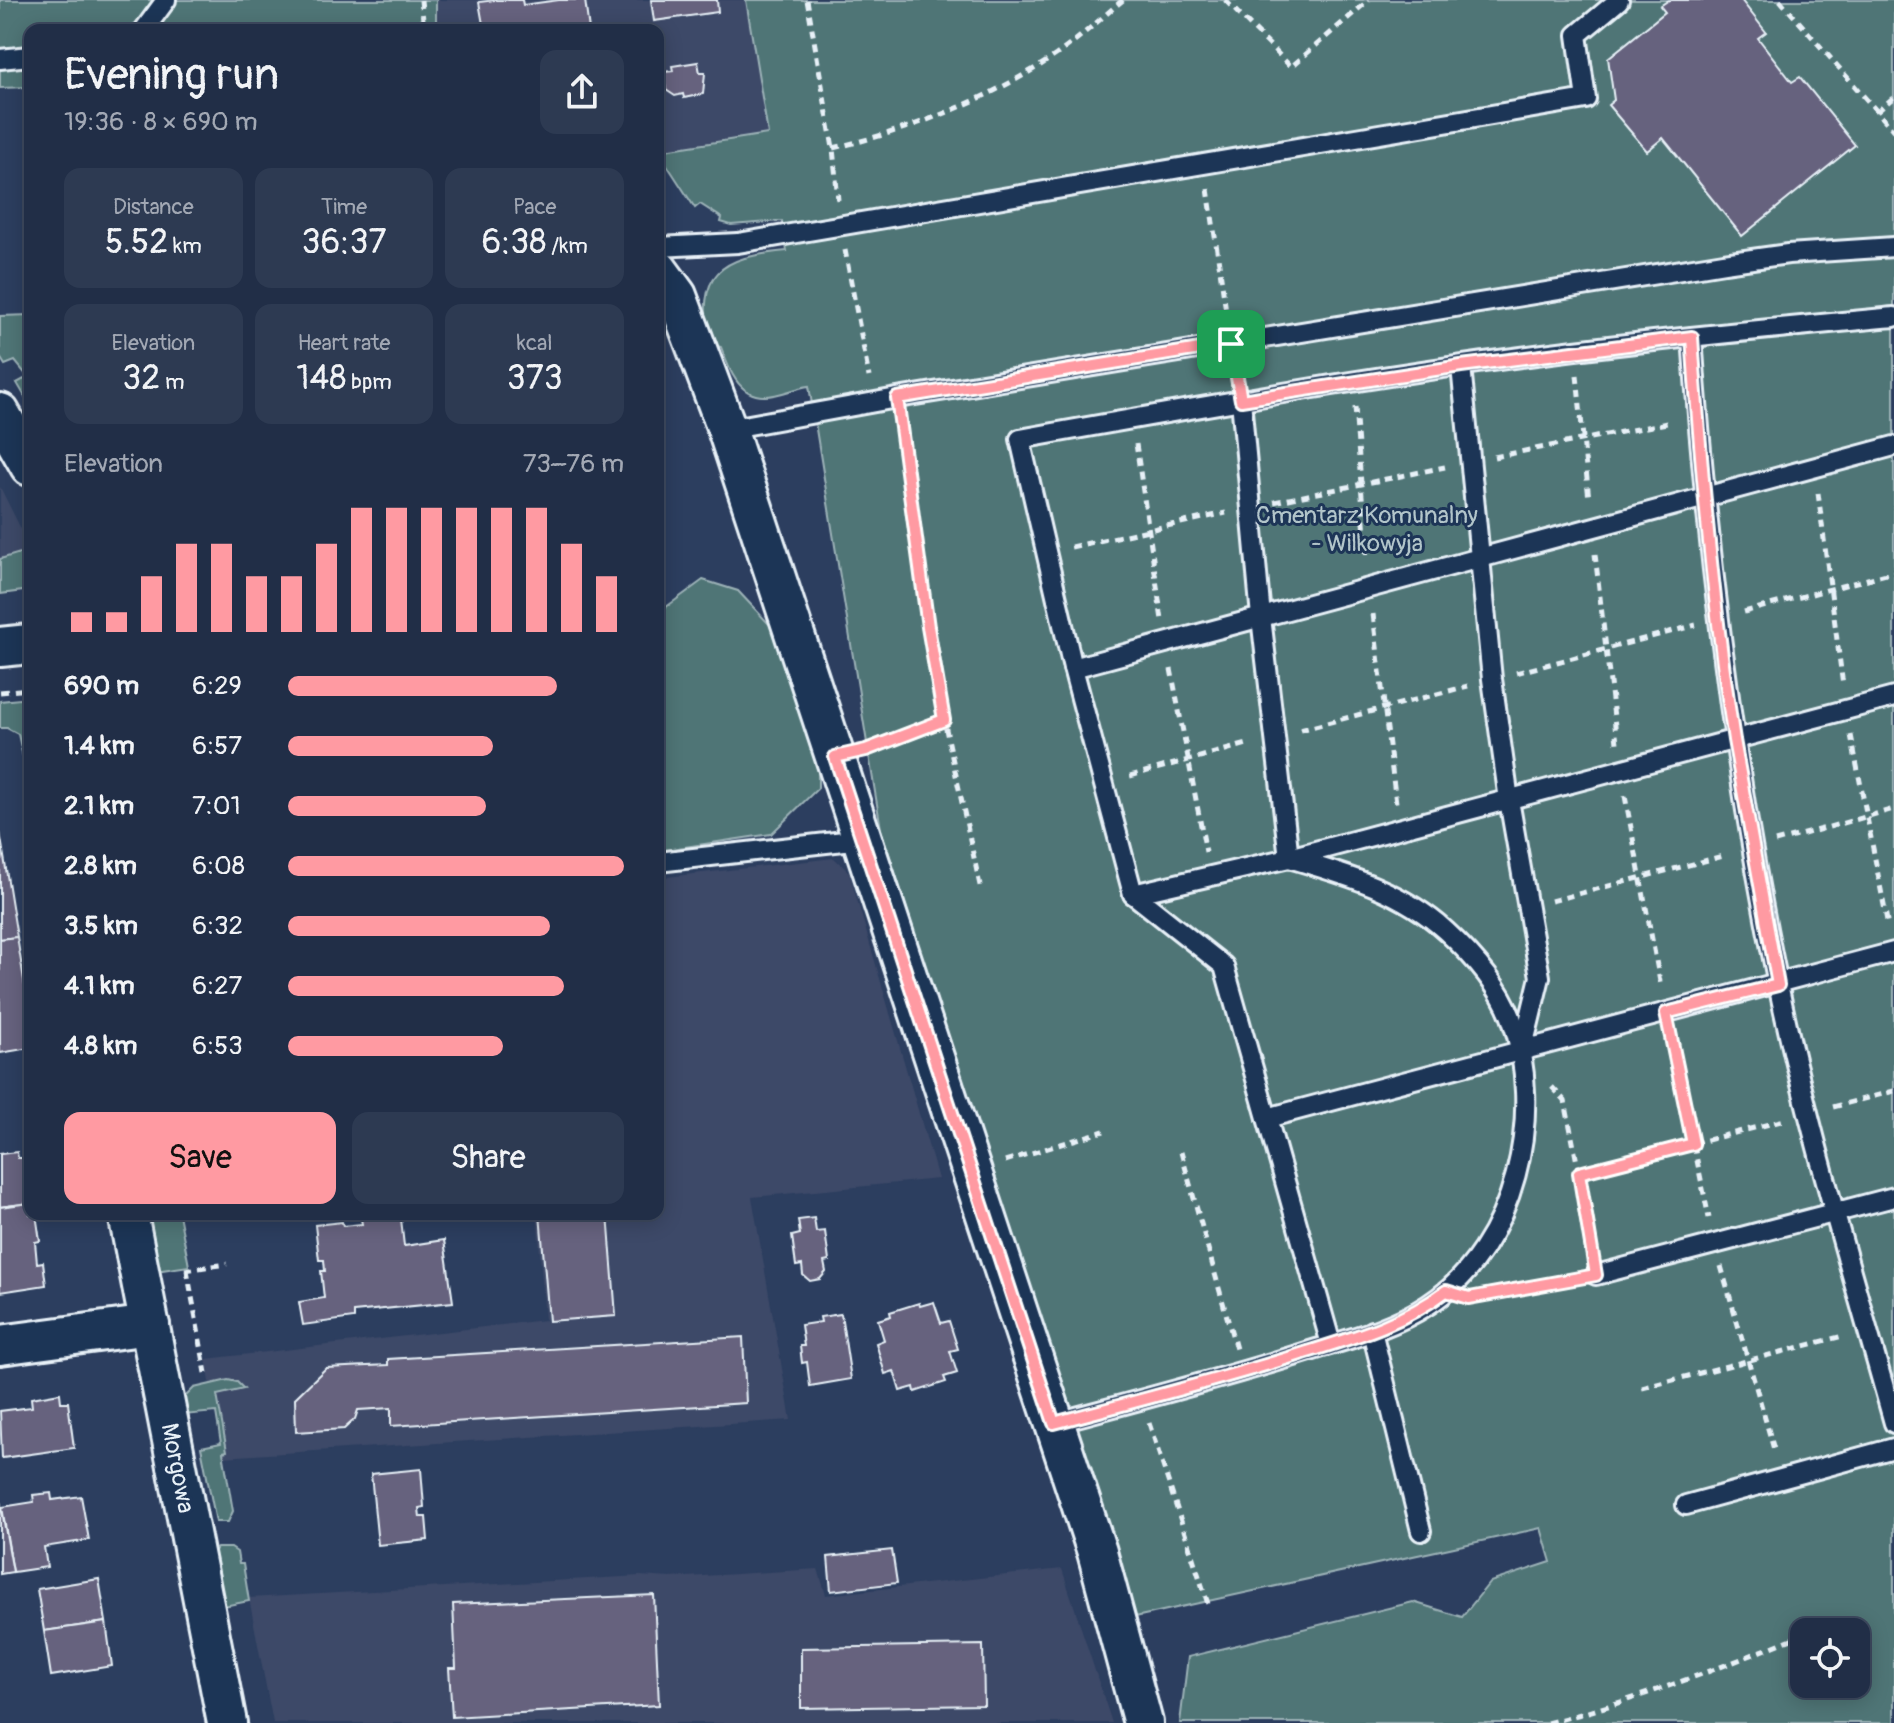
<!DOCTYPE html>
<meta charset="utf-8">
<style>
body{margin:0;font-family:Pangolin,sans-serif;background:#2d3a52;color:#f1f3f6;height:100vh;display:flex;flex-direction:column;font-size:30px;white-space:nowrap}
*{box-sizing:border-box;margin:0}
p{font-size:26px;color:#a2a8b4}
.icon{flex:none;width:44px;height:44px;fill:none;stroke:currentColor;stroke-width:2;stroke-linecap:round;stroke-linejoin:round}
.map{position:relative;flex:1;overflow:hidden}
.side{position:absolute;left:24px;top:24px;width:640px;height:1196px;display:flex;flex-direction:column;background:#212e47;border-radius:16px;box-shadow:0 4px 20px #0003,0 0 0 2px #3e4a60}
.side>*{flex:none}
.buttons{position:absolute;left:1790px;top:1618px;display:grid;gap:16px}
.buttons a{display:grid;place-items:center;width:80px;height:80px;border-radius:16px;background:#212e47;box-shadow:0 4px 20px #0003,0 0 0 2px #3e4a60;font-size:40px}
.pin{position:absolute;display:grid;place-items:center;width:68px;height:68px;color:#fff;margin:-34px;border-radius:16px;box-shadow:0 4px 12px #0006}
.round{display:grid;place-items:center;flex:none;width:84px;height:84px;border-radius:16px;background:#2d3a52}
.headline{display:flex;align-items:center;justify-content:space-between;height:136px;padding:0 40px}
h1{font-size:44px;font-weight:600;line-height:60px}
.metrics{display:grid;grid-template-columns:repeat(3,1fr);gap:12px;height:136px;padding:8px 40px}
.metrics div{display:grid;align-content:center;border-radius:16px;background:#2d3a52;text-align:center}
.metrics b{font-size:34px;font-weight:600}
.metrics small{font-size:22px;font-weight:400}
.metrics p{font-size:22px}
.chart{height:224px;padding:16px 40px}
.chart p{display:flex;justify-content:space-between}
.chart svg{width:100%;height:144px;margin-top:8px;stroke:#ff9aa2;stroke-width:6}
.action{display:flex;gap:16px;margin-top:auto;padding:16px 40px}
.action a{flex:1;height:92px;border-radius:16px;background:#ff9aa2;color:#111;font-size:32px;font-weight:600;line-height:92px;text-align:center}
.action a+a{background:#2d3a52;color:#f1f3f6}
ul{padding:0 40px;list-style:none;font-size:26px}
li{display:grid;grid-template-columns:128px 96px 1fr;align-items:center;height:60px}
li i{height:20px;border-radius:10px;background:#ff9aa2}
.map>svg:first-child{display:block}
</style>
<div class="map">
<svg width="1894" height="1723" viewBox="0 0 1894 1723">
<rect width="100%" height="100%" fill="#2c3e5f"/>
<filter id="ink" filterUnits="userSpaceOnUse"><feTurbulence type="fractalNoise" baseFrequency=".0125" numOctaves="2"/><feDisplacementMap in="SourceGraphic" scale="16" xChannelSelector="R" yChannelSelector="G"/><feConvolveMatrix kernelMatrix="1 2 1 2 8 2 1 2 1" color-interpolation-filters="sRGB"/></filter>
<g filter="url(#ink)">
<g fill="#3d4968">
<polygon points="436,0 746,0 768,134 658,151 658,30 436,30"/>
<polygon points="0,487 30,547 30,550 0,559"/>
<polygon points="834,858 849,872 938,1179 752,1197 791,1420 223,1457 206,1359 545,1320 537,1214 658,1214 658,878"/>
<polygon points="818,1569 826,1595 1062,1569 1112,1723 273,1723 249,1598 640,1576 670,1578"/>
</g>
<g fill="#4f7476" stroke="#9cb2b7" stroke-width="2" fill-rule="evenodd">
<polygon points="0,0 436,0 436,30 30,30 30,87 0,88"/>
<path d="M746,0H1894V1723H1180L1188,1657L1413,1602L1462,1617L1490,1582L1551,1562L1541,1528L1135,1617L881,829L809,386C795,388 779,396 765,396C738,397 728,367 721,347L710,344C695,273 720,257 787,251L782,221L731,225L721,222L722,218L700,204L695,208L658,151L768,134ZM1804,1632H1856V1684H1804Z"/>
<polygon points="30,315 30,405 17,383 28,377 15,361 5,365 0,357 0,316"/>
<polygon points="30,550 30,590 0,594 0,559"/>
<polygon points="703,580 738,591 770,625 818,751 818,788 771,834 658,851 658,613"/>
<polygon points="30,698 30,759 23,757 18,734 7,728 0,728 0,701"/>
<polygon points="144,1214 179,1214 189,1266 155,1271"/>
<polygon points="228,1380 237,1382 244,1389 217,1395 227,1451 223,1452 233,1511 228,1522 216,1522 201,1447 221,1443 216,1412 183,1415 185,1397 194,1388"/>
<polygon points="217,1548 231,1548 237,1552 239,1564 243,1564 249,1601 224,1606 220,1603 211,1556"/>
</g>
<g fill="#66627e" stroke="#e8f1f8" stroke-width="2">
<polygon points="495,0 522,0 523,5 559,0 585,0 589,30 484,30 479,2"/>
<polygon points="651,0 717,0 718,12 654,21"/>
<polygon points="1669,0 1741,0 1766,32 1758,38 1792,82 1800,77 1855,145 1742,236 1663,138 1647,151 1608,105 1614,100 1608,58 1665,12 1660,6"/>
<polygon points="698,62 700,73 705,73 703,94 684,98 683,94 675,96 666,90 663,72 673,71 672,66"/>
<polygon points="0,832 17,937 0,939"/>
<polygon points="17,937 30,1017 30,1048 0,1053 0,939"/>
<polygon points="17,1152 18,1158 25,1158 30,1181 30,1203 0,1207 0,1154"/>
<polygon points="30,1203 30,1214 36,1214 40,1241 35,1242 37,1263 43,1262 46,1285 0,1292 0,1207"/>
<polygon points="360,1214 388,1214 388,1220 401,1219 404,1246 444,1240 453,1302 354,1312 354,1318 303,1325 299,1302 324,1298 321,1271 325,1271 324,1260 319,1260 315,1225 342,1222 343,1226 362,1224"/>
<polygon points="540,1214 608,1214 616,1316 549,1321"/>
<polygon points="814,1218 816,1232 825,1231 829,1261 824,1262 826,1272 820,1279 810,1281 803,1275 802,1265 796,1266 792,1236 800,1234 798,1220"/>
<polygon points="934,1302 941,1323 949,1321 958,1349 950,1351 957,1373 944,1377 946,1382 915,1392 914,1387 900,1391 894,1371 885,1374 876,1343 884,1340 878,1320 891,1316 890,1312 919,1303 920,1306"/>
<polygon points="841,1314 851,1379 810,1386 807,1362 802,1363 800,1346 804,1346 801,1325 821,1322 820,1317"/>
<polygon points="743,1337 746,1403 391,1426 391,1408 358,1410 355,1419 344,1429 296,1432 295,1398 326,1368 388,1365 388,1359"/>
<polygon points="60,1393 61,1402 68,1402 74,1448 2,1458 0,1411 32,1407 31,1398"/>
<polygon points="421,1469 424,1507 419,1508 420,1517 426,1517 428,1540 378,1545 371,1474"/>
<polygon points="51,1493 52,1500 81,1496 89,1540 44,1547 47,1567 13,1572 2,1507 34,1502 33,1495"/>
<polygon points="0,1500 13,1572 0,1574"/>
<polygon points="892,1550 897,1583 831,1591 828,1557"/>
<polygon points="99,1579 106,1622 44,1631 37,1589"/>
<polygon points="654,1595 659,1705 452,1717 449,1668 456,1668 453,1604"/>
<polygon points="106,1622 112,1666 51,1676 44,1631"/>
<polygon points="983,1645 984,1705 801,1708 801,1648"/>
</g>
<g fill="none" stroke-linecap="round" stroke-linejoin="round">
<defs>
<g id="service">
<polyline points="144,30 166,0"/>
<polyline points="0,59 30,56"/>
<polyline points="658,247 738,243 1586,99 1577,35 1619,0"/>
<path d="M1692,337C1707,554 1734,770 1778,984C1809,1132 1853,1277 1894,1423"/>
<polyline points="1461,366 1492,679 1509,800 1540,977 1522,1051"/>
<polyline points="727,429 897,398 1724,263 1788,254 1894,247"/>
<polyline points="1073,668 1894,446"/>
<polyline points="658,862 862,839"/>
<polyline points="1133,894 1289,858 1894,697"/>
<polyline points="1267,1118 1894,952"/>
<polyline points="1596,1275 1894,1197"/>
<polyline points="1372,1331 1421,1531"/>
<path d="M1331,1344L1224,966L1133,894L1073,668L1020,439C1204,406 1389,373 1575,350C1681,337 1788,327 1894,317"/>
<path d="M1054,1423C1140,1400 1225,1378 1310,1351C1349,1339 1393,1328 1428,1305C1516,1248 1546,1112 1511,1017C1499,985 1471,954 1446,931C1401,890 1346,875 1289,858L1261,617L1241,400"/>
<polyline points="1686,1505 1894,1448"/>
</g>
<g id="minor">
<polyline points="658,270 677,296 727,429 1097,1552 1143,1723"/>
<polyline points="0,413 30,466"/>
<polyline points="0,647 30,644"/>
<polyline points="128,1214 227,1723"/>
<polyline points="0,1345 150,1325"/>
</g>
</defs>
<use href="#service" stroke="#e8f1f8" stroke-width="24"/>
<use href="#minor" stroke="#e8f1f8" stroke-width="44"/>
<g stroke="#e8f1f8" stroke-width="5" stroke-dasharray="8 6" stroke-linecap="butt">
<polyline points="421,0 424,30"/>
<polyline points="807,0 833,148 838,200"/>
<polyline points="1225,0 1291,67 1369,0"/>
<polyline points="1780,0 1894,131"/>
<polyline points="1877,112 1894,97"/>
<path d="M833,148C911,130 989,100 1056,55C1079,39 1101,18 1123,0"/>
<polyline points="1208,189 1227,318"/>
<polyline points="845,250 869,377"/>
<polyline points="1577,375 1589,500"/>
<polyline points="1355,407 1367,560"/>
<polyline points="900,423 928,627 944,720 981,890"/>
<polyline points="1136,444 1162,620"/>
<polyline points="1494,457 1672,422"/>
<polyline points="1818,493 1843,686"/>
<polyline points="1274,502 1445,467"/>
<polyline points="1071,547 1226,513"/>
<polyline points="1595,554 1617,743"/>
<polyline points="1744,612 1894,572"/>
<polyline points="1373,614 1396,803"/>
<polyline points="1171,669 1206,852"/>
<polyline points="1516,673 1696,625"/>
<polyline points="0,692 30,689"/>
<polyline points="1300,730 1468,686"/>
<polyline points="1851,735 1888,926"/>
<polyline points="871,748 944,720"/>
<polyline points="1130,776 1251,743"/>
<polyline points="1625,796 1661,987"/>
<polyline points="1775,842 1894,809"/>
<polyline points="1551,901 1727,855"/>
<polyline points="1671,1036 1709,1218"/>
<polyline points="1552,1087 1565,1101 1579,1173 1785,1120"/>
<polyline points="1833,1107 1894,1091"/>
<polyline points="1181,1152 1236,1349"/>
<polyline points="1005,1161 1104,1131"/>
<polyline points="1579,1174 1592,1251"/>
<polyline points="1721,1266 1775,1453"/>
<polyline points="185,1270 227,1264"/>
<polyline points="187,1270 206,1373"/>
<polyline points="1482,1295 1571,1279"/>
<polyline points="1642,1388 1843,1336"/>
<polyline points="1149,1423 1209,1607"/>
<polyline points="1809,1632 1817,1629"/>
<path d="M1547,1723C1635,1701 1720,1668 1804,1634"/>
</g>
<use href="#service" stroke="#1d3557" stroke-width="18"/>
<use href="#minor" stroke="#1d3557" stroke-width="38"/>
</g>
</g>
<g fill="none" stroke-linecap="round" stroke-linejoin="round" filter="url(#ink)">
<defs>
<path id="route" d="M1692,337C1701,472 1713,606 1734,740C1748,822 1764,903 1778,985L1666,1013L1693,1144L1579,1173L1596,1275L1469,1298L1446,1291C1403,1324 1352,1338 1301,1354C1220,1380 1137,1401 1054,1423L835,757L866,750L944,720L928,627L897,398L1231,344L1241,400L1461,366Z"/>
</defs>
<use href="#route" stroke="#fff" stroke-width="16"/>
<use href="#route" stroke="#ff9aa2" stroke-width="10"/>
</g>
<g text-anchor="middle" stroke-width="6" stroke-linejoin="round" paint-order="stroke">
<g font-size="24" fill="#b2c5ca" stroke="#1d3557">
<text x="1367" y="523">Cmentarz Komunalny<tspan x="1367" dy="28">- Wilkowyja</tspan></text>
</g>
<g font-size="24" fill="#e8f1f8" stroke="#1d3557">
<text transform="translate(178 1468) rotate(79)" y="8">Morgowa</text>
</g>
</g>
</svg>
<div class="buttons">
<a><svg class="icon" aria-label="locate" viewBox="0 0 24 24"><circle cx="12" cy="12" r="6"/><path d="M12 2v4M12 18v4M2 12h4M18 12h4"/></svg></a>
</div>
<div class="pin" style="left:1231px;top:344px;background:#1e9e55"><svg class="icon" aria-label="arrive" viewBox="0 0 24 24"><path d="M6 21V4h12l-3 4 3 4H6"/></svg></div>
<section class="side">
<div class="headline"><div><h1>Evening run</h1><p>19:36 · 8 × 690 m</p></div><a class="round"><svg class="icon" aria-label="share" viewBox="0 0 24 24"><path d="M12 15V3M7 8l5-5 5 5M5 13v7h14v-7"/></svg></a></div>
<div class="metrics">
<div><p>Distance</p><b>5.52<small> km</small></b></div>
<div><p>Time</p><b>36:37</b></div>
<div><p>Pace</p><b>6:38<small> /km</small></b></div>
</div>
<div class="metrics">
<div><p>Elevation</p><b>32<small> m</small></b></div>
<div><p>Heart rate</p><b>148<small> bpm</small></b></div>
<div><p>kcal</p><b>373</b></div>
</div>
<div class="chart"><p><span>Elevation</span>73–76 m</p>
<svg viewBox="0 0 160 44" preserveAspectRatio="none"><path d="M5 44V38M15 44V38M25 44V27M35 44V17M45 44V17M55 44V27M65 44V27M75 44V17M85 44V6M95 44V6M105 44V6M115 44V6M125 44V6M135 44V6M145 44V17M155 44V27"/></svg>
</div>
<ul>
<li><b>690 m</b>6:29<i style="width:80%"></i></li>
<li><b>1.4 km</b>6:57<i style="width:61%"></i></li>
<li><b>2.1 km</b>7:01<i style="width:59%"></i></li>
<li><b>2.8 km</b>6:08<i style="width:100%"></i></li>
<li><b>3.5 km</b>6:32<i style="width:78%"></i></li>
<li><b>4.1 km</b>6:27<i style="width:82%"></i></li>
<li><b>4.8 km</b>6:53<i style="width:64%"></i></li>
</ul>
<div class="action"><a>Save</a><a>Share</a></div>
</section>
</div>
